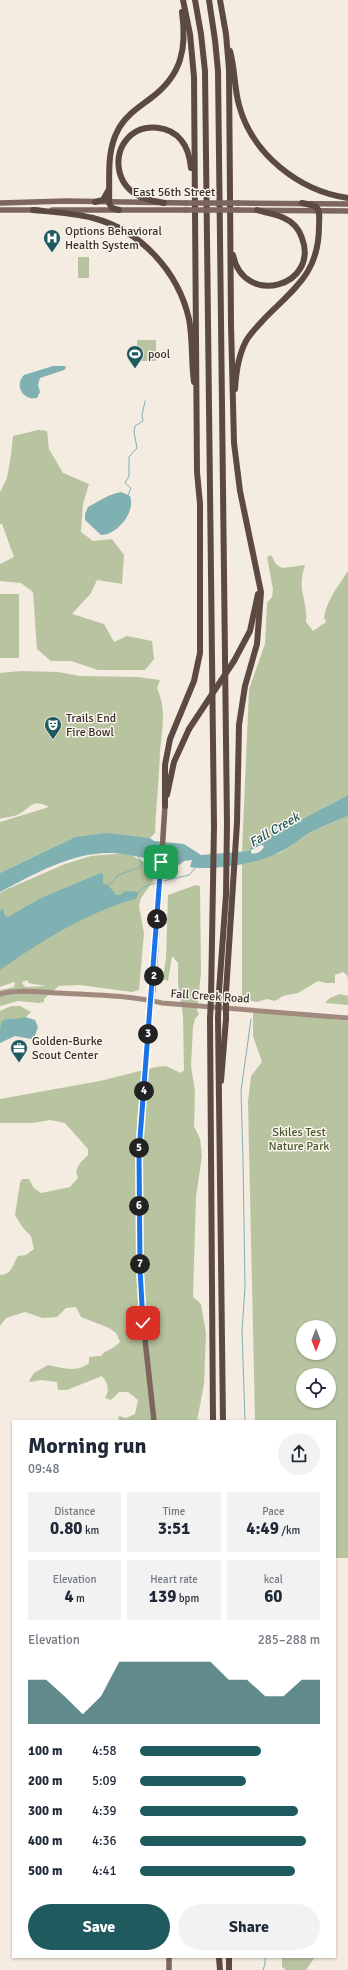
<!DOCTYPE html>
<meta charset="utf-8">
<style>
body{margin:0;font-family:Signika,sans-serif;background:#f2f2f3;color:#1f2937;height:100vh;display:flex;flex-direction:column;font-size:15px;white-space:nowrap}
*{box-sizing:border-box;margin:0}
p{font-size:13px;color:#747a83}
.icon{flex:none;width:22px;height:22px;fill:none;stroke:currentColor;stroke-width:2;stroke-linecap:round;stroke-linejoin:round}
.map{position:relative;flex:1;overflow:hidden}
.drawer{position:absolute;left:12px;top:1420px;width:324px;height:538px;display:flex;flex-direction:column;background:#fff;border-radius:0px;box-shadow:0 1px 3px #0004}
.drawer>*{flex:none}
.needle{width:26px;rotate:180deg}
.buttons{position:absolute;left:296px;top:1320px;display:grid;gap:8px}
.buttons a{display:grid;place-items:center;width:40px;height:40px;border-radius:50%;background:#fff;box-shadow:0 1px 3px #0004;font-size:20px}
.pin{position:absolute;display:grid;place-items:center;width:34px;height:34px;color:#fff;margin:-17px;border-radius:8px;box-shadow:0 2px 6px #0006}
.km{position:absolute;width:20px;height:20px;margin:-10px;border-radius:50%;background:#222;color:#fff;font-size:11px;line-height:20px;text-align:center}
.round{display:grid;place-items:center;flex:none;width:42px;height:42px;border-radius:21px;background:#f2f2f3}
.head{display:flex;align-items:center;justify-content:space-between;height:68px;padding:0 16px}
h1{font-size:22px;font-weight:800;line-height:30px}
.figures{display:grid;grid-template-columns:repeat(3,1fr);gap:6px;height:68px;padding:4px 16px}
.figures div{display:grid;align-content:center;border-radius:0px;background:#f2f2f3;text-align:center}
.figures b{font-size:17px;font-weight:800}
.figures small{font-size:11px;font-weight:400}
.figures p{font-size:11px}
.chart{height:112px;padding:8px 16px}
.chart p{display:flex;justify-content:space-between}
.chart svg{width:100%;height:72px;margin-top:4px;fill:#1f5a5e;opacity:.7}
.action{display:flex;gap:8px;margin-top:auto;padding:8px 16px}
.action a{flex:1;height:46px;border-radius:24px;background:#1f5a5e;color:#fff;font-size:16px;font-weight:800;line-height:46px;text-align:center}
.action a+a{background:#f2f2f3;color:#1f2937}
ul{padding:0 16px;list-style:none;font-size:13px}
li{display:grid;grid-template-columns:64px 48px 1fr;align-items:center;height:30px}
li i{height:10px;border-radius:5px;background:#1f5a5e}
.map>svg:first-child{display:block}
</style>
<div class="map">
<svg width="348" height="1970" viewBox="0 0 348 1970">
<rect width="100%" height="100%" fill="#f4ebe1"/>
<g fill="#b8c4a0" fill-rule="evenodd">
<rect x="78" y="257" width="11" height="21"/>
<rect x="137" y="340" width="19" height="21"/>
<polygon points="38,430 47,431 49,449 63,473 89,484 83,504 81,532 93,541 112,539 124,555 122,584 97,580 91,593 72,614 104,624 114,642 127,636 152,641 154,659 145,670 98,670 71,661 51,661 37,649 33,592 21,583 0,581 0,564 14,557 2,524 0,524 0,492 7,478 11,455 13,436"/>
<path d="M271,555L276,564L282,568L305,565C296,592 308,598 306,622L313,631L326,622L324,617C327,600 338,586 348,571V795L251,846L249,851L242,852L249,689L265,644L267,603L272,597L273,589L267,557Z"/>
<rect x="0" y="594" width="19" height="64"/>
<path d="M21,671L58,672L80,676L138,677L160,680L157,688C167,711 162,728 160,752C159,779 156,806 155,833L150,838L75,837L0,873V822L49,807C32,798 32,807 19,814C14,817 6,817 0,819V673Z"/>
<polygon points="348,816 348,979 347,975 343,972 335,975 335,983 326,983 318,981 298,993 283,996 275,1001 267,999 257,1002 242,999 242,864 280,853 313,831"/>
<path d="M127,853L154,867L153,881L141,898L139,906L144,933L139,990L132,992L80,985L59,986L44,999V1002L39,1003L18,1001L0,1006V990L14,987L15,983L14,982L0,987V893L5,890L65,864L91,856ZM28,980V983L46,986L26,987L23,985L22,982Z"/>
<path d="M196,885L200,886L201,973L197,1010L199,1014L195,1019L193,1027L191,1066L195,1092L194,1126L200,1139L202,1155L196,1197L193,1297L201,1304L206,1333L204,1384L197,1421H118L119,1416L126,1418L135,1414L138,1400L128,1392H119L111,1400L105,1398C110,1390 108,1383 102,1376L67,1390H58L57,1382L41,1380L30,1382L29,1381L34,1373L48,1365C62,1368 77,1373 89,1363V1357L101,1356C105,1350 114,1349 120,1342L116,1333L109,1328L81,1317L76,1307L66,1308L57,1317L43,1318L25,1312L6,1318L0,1326V1275C13,1274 12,1265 18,1256L26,1255L34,1249L31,1236L23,1228L15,1215L20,1183L22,1179H29L34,1188L41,1193L70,1187L78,1178L76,1171L80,1163L88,1155V1149L65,1123L50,1120L33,1123H0V1099L100,1081L156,1067L166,1066L181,1073L184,1070L183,1016L178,984V963L172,956L168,981L163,979L166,958L168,895Z"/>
<polygon points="340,994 348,996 348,1005 325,1003 330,998"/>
<polygon points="11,1006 20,1006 31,1012 24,1019 0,1032 0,1011"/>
<path d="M253,1009L348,1021V1558H335V1421H255L248,1102L251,1076L262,1062L253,1036ZM303,1327H329V1353H303ZM303,1375H329V1401H303Z"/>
<polygon points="282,1957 315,1957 306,1970 286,1970 282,1967"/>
</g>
<g fill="#7fb0b2" fill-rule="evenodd">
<path d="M53,366H65L66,368L64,370L40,378L38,385L40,392L37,398C23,401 14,385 24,375Z"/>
<path d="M121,492L130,496C136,512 117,535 101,535L85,520V514L88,507C100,501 106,495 121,492Z"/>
<path d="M348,795V816C336,821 323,826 311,832C301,838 291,847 280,852C261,863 212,871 190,867L192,860L184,861L179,865C157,862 135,854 112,853C72,852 34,874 0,892V873L75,837L107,833L150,838L154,841L184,844L201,855L249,851L251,846ZM261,845L264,846C263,851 256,855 251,853V850Z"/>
<path d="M101,873L103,874V883L109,886L116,895H120L125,891L138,892V896L135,899C88,912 41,941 0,970V912L2,909H3L5,916L8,917L41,898Z"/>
<path d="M25,1017L35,1020L38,1027L34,1038L31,1039L15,1036L0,1043C0,1010 2,1023 25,1017Z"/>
</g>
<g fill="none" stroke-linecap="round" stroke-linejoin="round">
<g stroke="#7fb0b2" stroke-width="1">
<polyline points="128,495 131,488 125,483 129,476 129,457 137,448 134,432 135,426 143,421 142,415 145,401"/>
<polyline points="163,881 189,875 196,867"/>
<polyline points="107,885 113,882 118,875 140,867 142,864 138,856"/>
<polyline points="138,892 144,887 158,882"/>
<polyline points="245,1421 242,1331 245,1287 243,1159 241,1091 251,1019"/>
<polyline points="263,1970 265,1964 265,1957"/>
</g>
<path stroke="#a18a7d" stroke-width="5" d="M0,994C19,989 38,992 58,993C93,995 128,995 162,1003L348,1018"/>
<g stroke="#7d675c" stroke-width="5.5">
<polyline points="0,203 66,201 186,203"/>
<polyline points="238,203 348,204"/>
<polyline points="0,210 38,210"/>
<polyline points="52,210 186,210"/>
<polyline points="238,210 348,211"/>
<polyline points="154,1421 142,1312 139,1186 140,1138 149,1012 153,990 165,806"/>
<polyline points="169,1970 169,1957"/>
</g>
<g stroke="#5c4a42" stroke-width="6">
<polyline points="195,0 201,34 205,71 214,826 211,998"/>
<polyline points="209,0 215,40 218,71 227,824 226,895 219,991"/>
<polyline points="220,0 226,34 229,69 231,324 234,443 240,491 261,592 257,644 245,686 239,725 237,823 226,992"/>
<path d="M230,51C235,68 234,87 239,105C252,154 299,191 348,198"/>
<polyline points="95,202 103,200 108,191"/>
<path d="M164,203C155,201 145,200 137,195C115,182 112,152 131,135C145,123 170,126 181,140C188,148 190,158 191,168"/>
<path d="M33,210C53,212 73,213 93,218C140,230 178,271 189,319C193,340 191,361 194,382"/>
<path d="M119,210L112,208L109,203C110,178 106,152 118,130C125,116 138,108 151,98C182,75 187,48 182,12"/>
<path d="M233,255C244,308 320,286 302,238C299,229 293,222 284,218C276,214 266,213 257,210"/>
<path d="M235,389C236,372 238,356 246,341C251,332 259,325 266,317C296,287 319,272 319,226C319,219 321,210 315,206L302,203"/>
<polyline points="234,661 250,631 258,594"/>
<polyline points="167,795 174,762 189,729"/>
<polyline points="165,806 165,765 170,739 194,681 200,653 200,504 197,472 194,77 190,34 183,0"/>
<polyline points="218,1018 223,1421"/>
<polyline points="210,1019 213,1421"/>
<polyline points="221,1081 226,1019"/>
<polyline points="219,1957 220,1970"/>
<polyline points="229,1957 229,1970"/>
</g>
<g stroke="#7d675c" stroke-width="5.5">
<polyline points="186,203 238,203"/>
<polyline points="186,210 238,210"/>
</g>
<g stroke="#5c4a42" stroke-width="6">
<polyline points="189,729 234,661"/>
<polyline points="218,1018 219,991"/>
<polyline points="210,1019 211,998"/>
<polyline points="226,1019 226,992"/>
</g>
</g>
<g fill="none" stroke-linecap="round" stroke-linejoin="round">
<defs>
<polyline id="route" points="143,1323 140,1269 139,1151 161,862"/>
</defs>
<use href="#route" stroke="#fff" stroke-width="8"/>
<use href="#route" stroke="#1a73e8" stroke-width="5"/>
</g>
<defs>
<symbol id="hospital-pin" viewBox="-11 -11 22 30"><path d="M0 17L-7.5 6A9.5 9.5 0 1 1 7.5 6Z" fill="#1f5a5e" stroke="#fbf5ee"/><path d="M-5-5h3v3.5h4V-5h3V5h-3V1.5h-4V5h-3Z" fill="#fff"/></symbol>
<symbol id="stadium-pin" viewBox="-11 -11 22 30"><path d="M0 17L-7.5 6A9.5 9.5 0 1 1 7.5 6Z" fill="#1f5a5e" stroke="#fbf5ee"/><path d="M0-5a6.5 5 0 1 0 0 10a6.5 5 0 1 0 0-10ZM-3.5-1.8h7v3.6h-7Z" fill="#fff"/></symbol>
<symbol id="theatre-pin" viewBox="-11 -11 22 30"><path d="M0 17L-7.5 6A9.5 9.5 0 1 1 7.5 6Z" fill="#1f5a5e" stroke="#fbf5ee"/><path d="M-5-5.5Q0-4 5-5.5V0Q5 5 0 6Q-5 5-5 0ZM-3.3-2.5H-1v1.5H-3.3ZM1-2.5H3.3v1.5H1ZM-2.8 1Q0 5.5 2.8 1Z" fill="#fff"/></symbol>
<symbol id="office-pin" viewBox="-11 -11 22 30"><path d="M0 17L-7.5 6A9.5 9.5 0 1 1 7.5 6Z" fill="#1f5a5e" stroke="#fbf5ee"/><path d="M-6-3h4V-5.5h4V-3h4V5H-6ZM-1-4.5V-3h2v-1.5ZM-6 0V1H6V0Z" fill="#fff"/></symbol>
</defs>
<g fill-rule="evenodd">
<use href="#hospital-pin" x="42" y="228" width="20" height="27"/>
<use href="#stadium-pin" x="125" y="344" width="20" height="27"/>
<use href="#theatre-pin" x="43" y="715" width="20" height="27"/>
<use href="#office-pin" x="9" y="1038" width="20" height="27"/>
</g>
<g text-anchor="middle" stroke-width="3" stroke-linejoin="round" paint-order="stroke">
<g font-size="12" fill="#3b302b" stroke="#fbf5ee">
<text x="174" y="196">East 56th Street</text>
<text transform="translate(210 996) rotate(4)" y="4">Fall Creek Road</text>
</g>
<g font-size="12" fill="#3b302b" stroke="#fbf5ee" text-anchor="start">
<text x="65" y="235">Options Behavioral<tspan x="65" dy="14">Health System</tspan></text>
<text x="148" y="358">pool</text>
<text x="66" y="722">Trails End<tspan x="66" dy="14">Fire Bowl</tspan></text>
<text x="32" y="1045">Golden-Burke<tspan x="32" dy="14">Scout Center</tspan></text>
</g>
<g font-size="12" fill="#4a5a2e" stroke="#fbf5ee">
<text x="299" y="1136">Skiles Test<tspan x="299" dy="14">Nature Park</tspan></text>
</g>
<g font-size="13" font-style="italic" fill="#1f5a5e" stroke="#fbf5ee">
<text transform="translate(274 829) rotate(-30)" y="5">Fall Creek</text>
</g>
</g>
</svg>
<div class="buttons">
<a><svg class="needle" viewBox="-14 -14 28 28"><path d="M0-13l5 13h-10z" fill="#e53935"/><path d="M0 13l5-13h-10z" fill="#747a83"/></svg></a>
<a><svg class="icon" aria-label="locate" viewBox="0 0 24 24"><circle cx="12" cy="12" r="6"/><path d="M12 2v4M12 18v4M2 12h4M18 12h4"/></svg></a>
</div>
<div class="pin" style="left:161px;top:862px;background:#1e9e55"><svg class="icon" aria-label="arrive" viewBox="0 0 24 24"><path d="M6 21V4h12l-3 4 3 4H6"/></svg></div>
<div class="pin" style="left:143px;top:1323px;background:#d93025"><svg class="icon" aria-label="check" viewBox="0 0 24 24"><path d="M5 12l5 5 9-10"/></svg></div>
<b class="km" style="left:157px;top:919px">1</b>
<b class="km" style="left:154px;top:976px">2</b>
<b class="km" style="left:148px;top:1034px">3</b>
<b class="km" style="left:144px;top:1091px">4</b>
<b class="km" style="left:139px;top:1148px">5</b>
<b class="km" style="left:139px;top:1206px">6</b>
<b class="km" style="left:140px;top:1264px">7</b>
<section class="drawer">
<div class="head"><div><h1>Morning run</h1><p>09:48</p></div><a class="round"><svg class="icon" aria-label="share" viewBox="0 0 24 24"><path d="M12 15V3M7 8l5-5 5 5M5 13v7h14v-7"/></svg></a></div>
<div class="figures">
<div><p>Distance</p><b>0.80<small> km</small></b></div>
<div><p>Time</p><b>3:51</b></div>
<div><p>Pace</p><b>4:49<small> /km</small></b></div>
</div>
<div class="figures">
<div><p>Elevation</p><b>4<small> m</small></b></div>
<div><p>Heart rate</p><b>139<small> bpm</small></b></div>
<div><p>kcal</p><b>60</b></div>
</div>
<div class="chart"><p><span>Elevation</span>285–288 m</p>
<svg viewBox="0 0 160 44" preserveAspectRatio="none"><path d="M0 44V17L10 17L20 27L30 38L40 27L50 6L60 6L70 6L80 6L90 6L100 6L110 17L120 17L130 27L140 27L150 17L160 17V44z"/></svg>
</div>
<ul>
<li><b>100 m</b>4:58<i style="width:67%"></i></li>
<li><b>200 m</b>5:09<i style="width:59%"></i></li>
<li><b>300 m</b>4:39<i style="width:88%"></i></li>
<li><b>400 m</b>4:36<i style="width:92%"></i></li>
<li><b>500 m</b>4:41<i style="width:86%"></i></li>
</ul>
<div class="action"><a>Save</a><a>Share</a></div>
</section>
</div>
